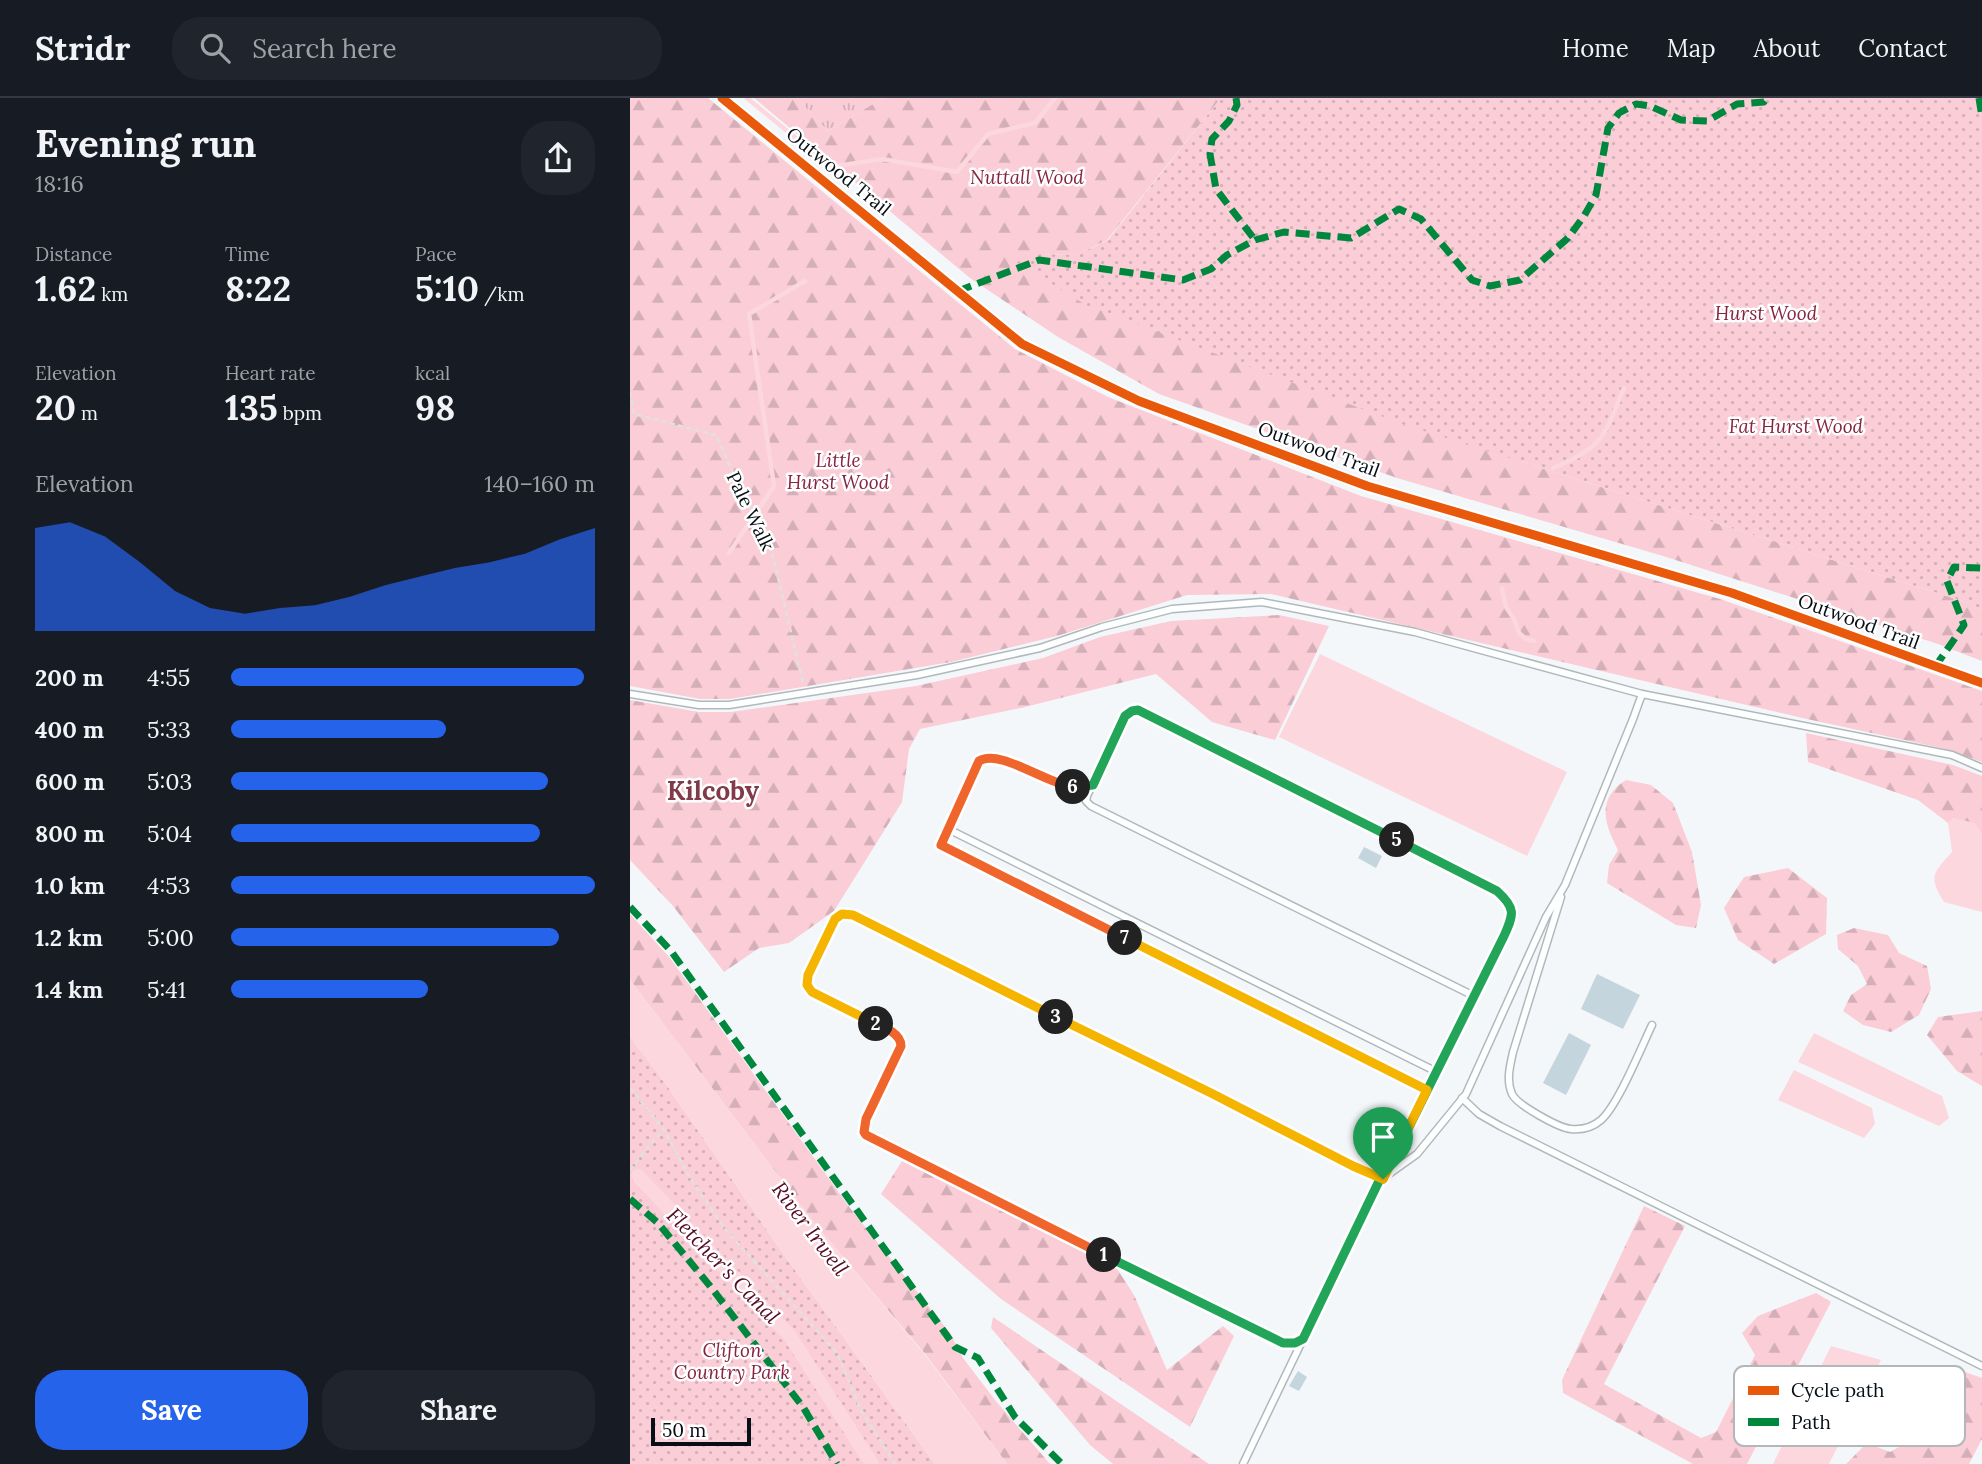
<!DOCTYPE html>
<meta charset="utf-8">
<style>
body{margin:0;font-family:Lora,serif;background:#20242c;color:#f1f3f6;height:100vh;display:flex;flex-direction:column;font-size:26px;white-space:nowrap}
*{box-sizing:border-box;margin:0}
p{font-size:23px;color:#9ea1a6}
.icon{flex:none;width:38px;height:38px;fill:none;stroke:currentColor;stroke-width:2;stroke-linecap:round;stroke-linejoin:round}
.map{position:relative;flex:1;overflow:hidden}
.drawer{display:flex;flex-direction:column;background:#171b24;width:630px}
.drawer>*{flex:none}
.scale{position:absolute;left:21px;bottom:18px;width:100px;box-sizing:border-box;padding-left:7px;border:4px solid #050f15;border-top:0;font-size:19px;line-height:24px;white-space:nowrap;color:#050f15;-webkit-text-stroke:5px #fff;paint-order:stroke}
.pin{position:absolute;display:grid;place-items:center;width:60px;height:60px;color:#fff;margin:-72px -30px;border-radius:50% 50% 50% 0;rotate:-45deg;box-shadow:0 0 7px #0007}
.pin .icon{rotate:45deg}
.km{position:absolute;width:35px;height:35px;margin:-18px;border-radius:50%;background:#222;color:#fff;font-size:19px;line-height:35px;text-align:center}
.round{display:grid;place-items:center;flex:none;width:74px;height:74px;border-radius:28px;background:#20242c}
.overview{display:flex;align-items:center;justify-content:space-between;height:119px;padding:0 35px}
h1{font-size:38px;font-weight:800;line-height:52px}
.stats{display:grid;grid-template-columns:repeat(3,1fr);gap:10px;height:119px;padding:7px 35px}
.stats div{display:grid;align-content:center}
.stats b{font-size:35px;font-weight:800}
.stats small{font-size:19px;font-weight:400}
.stats p{font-size:19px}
.chart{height:196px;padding:14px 35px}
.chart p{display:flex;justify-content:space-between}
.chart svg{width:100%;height:126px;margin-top:7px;fill:#2563eb;opacity:.7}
.button{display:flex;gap:14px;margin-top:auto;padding:14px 35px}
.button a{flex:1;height:80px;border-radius:28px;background:#2563eb;color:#fff;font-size:28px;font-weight:800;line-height:80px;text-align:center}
.button a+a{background:#20242c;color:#f1f3f6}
ul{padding:0 35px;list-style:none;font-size:23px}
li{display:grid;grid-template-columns:112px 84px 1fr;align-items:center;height:52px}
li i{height:18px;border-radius:9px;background:#2563eb}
header{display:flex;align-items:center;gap:42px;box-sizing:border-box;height:98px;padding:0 35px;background:#171b24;border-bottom:2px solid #363941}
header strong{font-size:33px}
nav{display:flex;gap:38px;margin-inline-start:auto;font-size:24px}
.search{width:490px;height:63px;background:#20242c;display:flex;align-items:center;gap:18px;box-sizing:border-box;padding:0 24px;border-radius:28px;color:#9ea1a6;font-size:26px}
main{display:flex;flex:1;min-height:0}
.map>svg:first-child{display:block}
</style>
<header>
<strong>Stridr</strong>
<div class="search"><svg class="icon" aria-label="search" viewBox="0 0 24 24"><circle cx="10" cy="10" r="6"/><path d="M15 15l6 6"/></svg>Search here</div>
<nav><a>Home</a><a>Map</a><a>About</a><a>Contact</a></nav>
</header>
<main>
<section class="drawer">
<div class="overview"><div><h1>Evening run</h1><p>18:16</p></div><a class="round"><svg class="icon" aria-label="share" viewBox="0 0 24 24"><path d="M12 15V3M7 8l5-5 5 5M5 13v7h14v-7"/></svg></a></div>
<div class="stats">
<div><p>Distance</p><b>1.62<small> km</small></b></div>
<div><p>Time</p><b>8:22</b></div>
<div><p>Pace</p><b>5:10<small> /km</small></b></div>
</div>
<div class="stats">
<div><p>Elevation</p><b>20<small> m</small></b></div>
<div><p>Heart rate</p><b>135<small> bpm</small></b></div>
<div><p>kcal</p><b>98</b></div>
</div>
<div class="chart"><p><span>Elevation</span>140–160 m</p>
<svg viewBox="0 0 160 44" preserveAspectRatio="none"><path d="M0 44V8L10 6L20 11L30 20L40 30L50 36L60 38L70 36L80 35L90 32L100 28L110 25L120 22L130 20L140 17L150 12L160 8V44z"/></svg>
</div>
<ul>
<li><b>200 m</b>4:55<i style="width:97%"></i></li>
<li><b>400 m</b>5:33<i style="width:59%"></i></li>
<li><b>600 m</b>5:03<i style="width:87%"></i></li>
<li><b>800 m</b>5:04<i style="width:85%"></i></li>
<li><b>1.0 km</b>4:53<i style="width:100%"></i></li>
<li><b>1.2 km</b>5:00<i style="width:90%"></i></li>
<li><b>1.4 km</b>5:41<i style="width:54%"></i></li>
</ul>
<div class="button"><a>Save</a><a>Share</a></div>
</section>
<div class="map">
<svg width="1352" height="1366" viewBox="0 0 1352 1366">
<defs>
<pattern id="grass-tufts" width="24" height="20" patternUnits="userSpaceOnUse" patternTransform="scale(1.75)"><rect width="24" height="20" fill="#facdd7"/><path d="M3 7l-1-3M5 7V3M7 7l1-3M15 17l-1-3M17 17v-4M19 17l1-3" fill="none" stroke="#d5afb8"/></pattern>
<pattern id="forest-firs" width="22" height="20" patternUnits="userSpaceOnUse" patternTransform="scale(1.75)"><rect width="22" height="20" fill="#facdd7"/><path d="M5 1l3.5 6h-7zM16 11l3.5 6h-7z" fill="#d5afb8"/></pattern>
<pattern id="park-dots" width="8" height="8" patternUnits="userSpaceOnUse" patternTransform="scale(1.75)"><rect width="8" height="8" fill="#facdd7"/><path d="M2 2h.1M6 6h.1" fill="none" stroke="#d5afb8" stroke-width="1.8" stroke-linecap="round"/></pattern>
</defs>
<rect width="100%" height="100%" fill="#f4f7fa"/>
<polygon fill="url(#grass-tufts)" points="166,0 253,0 198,33"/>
<g fill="url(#forest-firs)">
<polygon points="0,0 78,0 385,251 478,299 731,398 1090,501 1352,593 1352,664 1311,650 1177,621 641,496 557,497 427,538 321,564 100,601 70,601 0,588"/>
<polygon points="124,0 166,0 198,33 253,0 591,0 477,142 446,157 410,156 889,363 1339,505 1352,512 1352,563 1308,546 1033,458 767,380 529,296 428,239 340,180"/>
<polygon points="649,517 699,528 645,642 582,624 526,576 391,610 290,631 279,651 272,704 204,813 159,845 129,850 94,874 43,808 0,762 0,602 69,614 101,614 286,588 413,560 470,539 541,523"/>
<polygon points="1176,635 1323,667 1352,678 1352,736 1324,720 1318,725 1288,702 1178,664"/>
<path d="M996,682L1021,687L1043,705L1062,754L1071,807L1066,830L1046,827L977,785L979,767L988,752C974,725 966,701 996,682Z"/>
<polygon points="1158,770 1197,800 1196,836 1144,866 1108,842 1094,810 1114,779"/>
<polygon points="0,816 40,860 220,1110 320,1235 333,1260 365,1302 420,1366 377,1366 296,1257 186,1127 0,882"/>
<polygon points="1224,830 1258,837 1269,855 1297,868 1301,891 1289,917 1261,934 1233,927 1213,913 1221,897 1237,886 1228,868 1208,851 1207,837"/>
<polygon points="1352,913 1352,988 1327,973 1297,937 1308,919"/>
<polygon points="272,1063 486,1169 504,1197 537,1272 593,1228 604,1238 560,1329 371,1201 251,1096"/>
<polygon points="1014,1108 1055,1128 974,1286 1071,1340 1086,1334 1125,1257 1112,1235 1128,1218 1186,1195 1201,1204 1117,1366 1063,1366 933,1295 932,1282"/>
<polygon points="363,1219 579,1366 483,1366 460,1347 361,1230"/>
<polygon points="1335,1274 1352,1280 1352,1341 1339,1366 1216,1366 1237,1345 1260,1354 1269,1349 1314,1281"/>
</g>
<g fill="url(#park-dots)">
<polygon points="591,0 1352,0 1352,512 1339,505 775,327 456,207 386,164 410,156 446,157 478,142"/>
<polygon points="0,939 33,982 157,1161 305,1366 0,1366"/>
</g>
<g fill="#fcd7de">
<polygon points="690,556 937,674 897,758 649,639"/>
<path d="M1323,720L1345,725L1352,736V814L1314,804C1298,778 1303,775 1322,754L1318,725Z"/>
<polygon points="0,882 186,1127 296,1258 377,1366 305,1366 157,1161 33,982 0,939"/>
<polygon points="1184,935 1312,998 1319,1020 1309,1028 1168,964"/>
<polygon points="1164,972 1242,1010 1245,1026 1234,1040 1148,1002"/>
<polygon points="1201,1248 1251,1262 1199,1366 1143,1366"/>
</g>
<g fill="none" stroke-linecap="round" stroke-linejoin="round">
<g stroke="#fcd7de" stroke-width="4.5">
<polyline points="117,0 201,69 252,61 327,74 358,36 405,25 425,0"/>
<path d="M923,370C974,349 974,338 994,290"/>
<polyline points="99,455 144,388 119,216 175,183"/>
<polyline points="872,491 876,509 884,521 889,535 896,541 904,543"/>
</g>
<polyline stroke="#fcd7de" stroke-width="14" points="8,1078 160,1238 242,1366"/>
</g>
<g fill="#c4d5de">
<polygon points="734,749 752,758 746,770 728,760"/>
<polygon points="967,876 1010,897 993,931 951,911"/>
<polygon points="939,935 961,947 936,997 913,985"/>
<polygon points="668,1273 677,1279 669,1293 659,1288"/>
</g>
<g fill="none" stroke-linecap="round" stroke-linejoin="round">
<defs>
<g id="lane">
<polyline points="0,596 69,607 99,607 287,577 410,550 472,529 542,511 632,504 785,534 1012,596 1322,657 1352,670"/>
<path d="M463,686C452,688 441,690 430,687C408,681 370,650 349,663L318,731L807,974"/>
<polyline points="318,731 311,747 797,992"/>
<path d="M931,799L883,954C880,968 876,982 882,996C887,1007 929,1030 941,1031C952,1032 963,1029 971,1022C988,1007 1011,950 1022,927"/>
<polyline points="832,1000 849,1016 870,1028 1352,1268"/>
<path d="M673,1241L665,1245H653L236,1037L235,1034L236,1021L269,955L271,943L256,931L182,894C176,889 176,885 178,877L205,821L213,816L223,817L581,995L723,1068L753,1081C794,1000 834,919 874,838C884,816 886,810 867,793L508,613H502L495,618L457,698L456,703L461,708L844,898"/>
<polyline points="613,1366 749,1083 787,1056 836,996 916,819 935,787 1003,621 1012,596"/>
</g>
</defs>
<use href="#lane" stroke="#b1b8bc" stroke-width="9"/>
<g stroke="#e0e2e2" stroke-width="2.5" stroke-dasharray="5 3.5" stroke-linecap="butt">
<polyline points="0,294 4,316 86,337 114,400 140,446 173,585"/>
<polyline points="0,990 33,1030 60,1080 95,1131 207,1255 231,1312 265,1366"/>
<polyline points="0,1072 33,1031"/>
</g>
<use href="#lane" stroke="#fdfefe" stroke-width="6"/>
<g stroke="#00873e" stroke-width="7" stroke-dasharray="14 7" stroke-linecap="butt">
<polyline points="606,0 607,7 599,23 582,41 580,56 586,91 625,142"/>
<polyline points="1349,0 1352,20"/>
<polyline points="328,193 409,162 553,182 581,171 597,157 625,142 654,134 721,140 769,111 791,121 842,182 860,188 890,182 938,140 954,118 966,97 978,30 989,15 1006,6 1020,8 1051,22 1077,23 1107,6 1134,4 1137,0"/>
<polyline points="1305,569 1334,527 1317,483 1324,469 1352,470"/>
<polyline points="0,809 41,853 325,1249 348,1260 385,1319 432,1366"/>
<polyline points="0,1101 28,1125 80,1188 173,1309 207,1366"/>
</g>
<defs>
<polyline id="cycleway" points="92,0 392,246 509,303 737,388 1102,495 1352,585"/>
</defs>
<use href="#cycleway" stroke="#fff" stroke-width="13"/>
<use href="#cycleway" stroke="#e8590c" stroke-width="9"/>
</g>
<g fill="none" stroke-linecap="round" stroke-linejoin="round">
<defs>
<polyline id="split-1" points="474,1157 653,1245 665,1245 673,1241 749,1083 753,1081"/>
<path id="split-2" d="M246,926C256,930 271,936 271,948L236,1021L234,1034L236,1037L474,1157"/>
<polyline id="split-3" points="246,926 182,894 177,887 178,877 205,821 212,816 223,817 426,919"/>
<polyline id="split-4" points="426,919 581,995 723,1068 753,1081 769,1049"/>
<path id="split-5" d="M767,742L867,793C886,810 884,816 874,838L769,1049"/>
<polyline id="split-6" points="443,689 463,687 495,618 502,613 508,612 767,742"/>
<path id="split-7" d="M443,689C417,686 369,650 349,663L311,747L495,840"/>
<polyline id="split-8" points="495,840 797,992 753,1081"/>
</defs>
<use href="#split-1" stroke="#fff" stroke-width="14"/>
<use href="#split-2" stroke="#fff" stroke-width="14"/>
<use href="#split-3" stroke="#fff" stroke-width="14"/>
<use href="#split-4" stroke="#fff" stroke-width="14"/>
<use href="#split-5" stroke="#fff" stroke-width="14"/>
<use href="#split-6" stroke="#fff" stroke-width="14"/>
<use href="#split-7" stroke="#fff" stroke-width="14"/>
<use href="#split-8" stroke="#fff" stroke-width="14"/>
<use href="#split-1" stroke="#22a559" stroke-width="9"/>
<use href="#split-2" stroke="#f0652b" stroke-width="9"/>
<use href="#split-3" stroke="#f5b400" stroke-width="9"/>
<use href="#split-4" stroke="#f5b400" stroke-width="9"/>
<use href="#split-5" stroke="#22a559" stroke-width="9"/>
<use href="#split-6" stroke="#22a559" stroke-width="9"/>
<use href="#split-7" stroke="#f0652b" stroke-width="9"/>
<use href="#split-8" stroke="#f5b400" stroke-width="9"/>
</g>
<g text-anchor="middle" stroke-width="5" stroke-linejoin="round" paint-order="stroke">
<g font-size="19" fill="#050f15" stroke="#fff">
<text transform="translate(209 73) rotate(39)" y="7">Outwood Trail</text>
<text transform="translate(689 351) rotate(20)" y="7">Outwood Trail</text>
<text transform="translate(121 413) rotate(64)" y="7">Pale Walk</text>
<text transform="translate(1229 523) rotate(20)" y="7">Outwood Trail</text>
</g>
<g font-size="19" font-style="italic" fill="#862442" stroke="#fff">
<text x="397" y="86">Nuttall Wood</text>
<text x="1136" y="222">Hurst Wood</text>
<text x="1166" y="335">Fat Hurst Wood</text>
<text x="208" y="369">Little<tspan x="208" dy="22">Hurst Wood</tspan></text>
<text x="102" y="1259">Clifton<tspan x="102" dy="22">Country Park</tspan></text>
</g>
<g font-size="21" font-style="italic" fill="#560b25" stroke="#fff">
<text transform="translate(180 1131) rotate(53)" y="7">River Irwell</text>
<text transform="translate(93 1168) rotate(46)" y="7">Fletcher's Canal</text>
</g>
<g font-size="26" font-weight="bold" fill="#813a4b" stroke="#fff">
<text x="83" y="702">Kilcoby</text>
</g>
</g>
<rect x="1104" y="1268" width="231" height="80" rx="10" fill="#fff" stroke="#b4b7b9" stroke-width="2"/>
<rect x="1118" y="1288" width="31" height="9" fill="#e8590c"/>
<rect x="1118" y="1320" width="31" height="8" fill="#00873e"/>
<g font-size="19" fill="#050f15">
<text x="1161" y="1299">Cycle path</text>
<text x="1161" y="1331">Path</text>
</g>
</svg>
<div class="scale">50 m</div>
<div class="pin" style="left:753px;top:1081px;background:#1e9e55"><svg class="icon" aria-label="arrive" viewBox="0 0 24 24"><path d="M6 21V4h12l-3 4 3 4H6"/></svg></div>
<b class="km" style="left:474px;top:1157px">1</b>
<b class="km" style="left:246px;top:926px">2</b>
<b class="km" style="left:426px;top:919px">3</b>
<b class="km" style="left:767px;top:742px">5</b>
<b class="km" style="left:443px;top:689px">6</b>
<b class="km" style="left:495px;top:840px">7</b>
</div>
</main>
